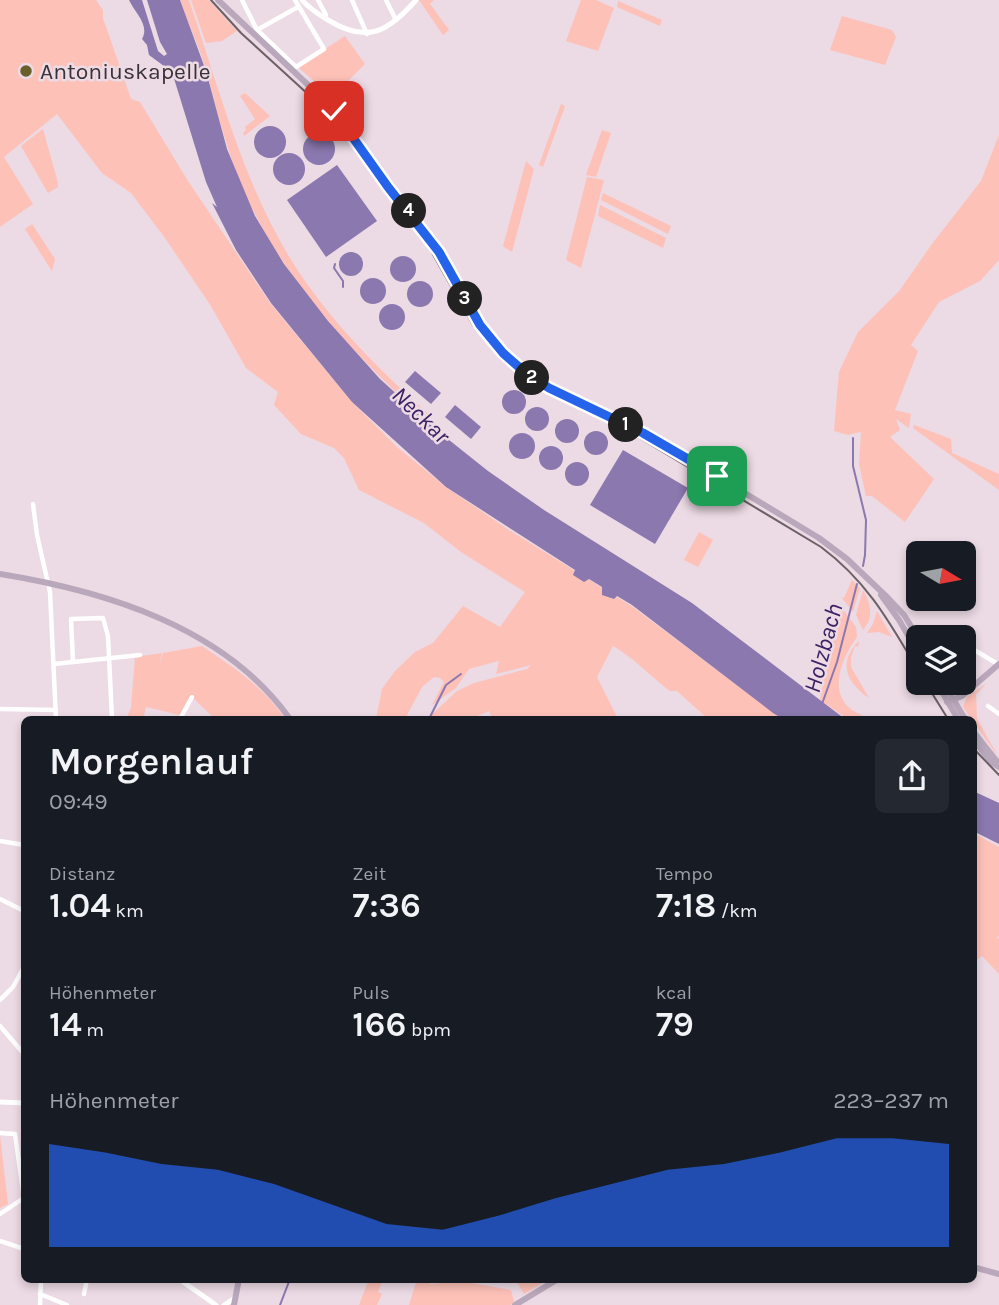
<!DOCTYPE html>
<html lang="de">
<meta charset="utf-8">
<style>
body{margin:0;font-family:Karla,sans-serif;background:#242831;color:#f1f3f6;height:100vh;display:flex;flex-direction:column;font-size:26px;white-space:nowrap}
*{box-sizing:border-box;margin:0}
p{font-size:23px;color:#9ea1a6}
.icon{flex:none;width:38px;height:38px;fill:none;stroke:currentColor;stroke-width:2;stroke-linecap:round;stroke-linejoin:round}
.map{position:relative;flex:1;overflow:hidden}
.panel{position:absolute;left:21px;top:716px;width:956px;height:567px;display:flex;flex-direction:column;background:#171b24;border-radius:10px;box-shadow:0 4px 10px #0003}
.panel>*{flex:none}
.needle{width:46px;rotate:100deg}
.controls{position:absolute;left:906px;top:541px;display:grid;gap:14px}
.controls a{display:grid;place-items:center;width:70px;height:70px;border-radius:10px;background:#171b24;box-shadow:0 4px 10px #0003;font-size:35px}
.pin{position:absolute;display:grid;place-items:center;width:60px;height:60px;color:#fff;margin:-30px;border-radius:14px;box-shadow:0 4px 10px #0006}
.km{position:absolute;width:35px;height:35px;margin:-18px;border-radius:50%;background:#222;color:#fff;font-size:19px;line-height:35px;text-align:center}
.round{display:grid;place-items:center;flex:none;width:74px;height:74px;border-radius:10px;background:#242831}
.head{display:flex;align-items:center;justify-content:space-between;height:119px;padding:0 28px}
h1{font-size:38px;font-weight:600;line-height:52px}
.stats{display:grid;grid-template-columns:repeat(3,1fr);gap:10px;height:119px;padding:7px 28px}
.stats div{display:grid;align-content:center}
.stats b{font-size:35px;font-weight:600}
.stats small{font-size:19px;font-weight:400}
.stats p{font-size:19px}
.chart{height:196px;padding:14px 28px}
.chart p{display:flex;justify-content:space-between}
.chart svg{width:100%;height:126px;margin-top:7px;fill:#2563eb;opacity:.7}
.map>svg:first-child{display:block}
</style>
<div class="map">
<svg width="999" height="1305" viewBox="0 0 999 1305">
<rect width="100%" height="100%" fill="#ecdae4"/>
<g fill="#fdc1b8">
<path d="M0,0H96L103,10V18L131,99L140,102L188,181L270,303L352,402L397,447L446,487L506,528L633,607L782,719H708L677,691H670C650,676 634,658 613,646L597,677L618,719H493L489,711L477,716L478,719H427L457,691L474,683L527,669L531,665L496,674L499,661L469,669L456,688L432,705L444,682L440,678L434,677L422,687L405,719H376L382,689L395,671L415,652L433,643L463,606L500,627L525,592L461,552L424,523L359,490L344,458L334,448L301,434L274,405L278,392L246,368L211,306L165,238L131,193L102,173L57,114L4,157L33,204L0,227Z"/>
<path d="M180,0H189C219,88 244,187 295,266C331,322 380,371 430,415L426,420C361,361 297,295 256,216C231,170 220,120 206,70C199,46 188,23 180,0Z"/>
<polygon points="191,0 209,0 237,31 222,41 206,43"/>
<polygon points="419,0 434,0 430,4 449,30 443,35"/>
<polygon points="581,0 596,0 614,8 598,51 566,41"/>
<polygon points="618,1 662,20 660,26 617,7"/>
<polygon points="842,16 892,30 896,37 885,65 830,50"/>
<polygon points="345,36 365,64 332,97 298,67"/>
<polygon points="245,93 270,116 244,136 243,133 246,130 245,127 255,119 240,96"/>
<polygon points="561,104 565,106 543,167 539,165"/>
<polygon points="43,129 58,183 58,187 48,193 21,146"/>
<polygon points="602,130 611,133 596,177 586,175"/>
<polygon points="999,135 999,260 980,281 939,302 911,345 918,351 895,410 911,414 909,428 896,419 900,430 890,437 934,479 905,522 872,496 866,496 859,464 861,432 848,435 834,431 839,372 858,332 900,290 932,244 981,181"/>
<polygon points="526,161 534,169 512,252 503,246"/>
<polygon points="587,177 604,180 581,268 566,260"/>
<polygon points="603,193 671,226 668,234 601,200"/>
<polygon points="600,205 666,238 663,248 598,216"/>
<polygon points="32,224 55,259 52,271 25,229"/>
<polygon points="914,425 951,439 952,453 999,474 999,490 913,428"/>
<polygon points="699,532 713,540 698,567 684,560"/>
<polygon points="852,580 860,588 853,612 841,597 844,598"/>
<path d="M863,590C871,604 874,617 863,630L856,615Z"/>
<path d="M843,609L856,627L857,637C845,653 832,681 843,700C847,709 858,713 865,717V719H848L820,700L826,663Z"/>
<polygon points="877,611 892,637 879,632 867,633 873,624"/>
<path d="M859,641L858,647L855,646L851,657V667L869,698C847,683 837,663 859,641Z"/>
<path d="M202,646C233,667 265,688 285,719H215L191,696L180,715L146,707L143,719H126L131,708L135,657L162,653L159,666L163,653Z"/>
<polygon points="987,683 976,694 977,719 999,758 963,707 967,697"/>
<polygon points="973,833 999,847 999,936 997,937 999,939 999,974 982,956 973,963"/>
<polygon points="0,1135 8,1204 0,1208"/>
<polygon points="369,1279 383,1279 378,1292 382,1294 377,1305 359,1305"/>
<polygon points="417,1279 431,1284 461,1281 511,1290 514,1302 510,1305 409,1305"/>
<polygon points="515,1279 549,1279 524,1294"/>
</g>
<g fill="#8a78af">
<path d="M129,0H142L158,51L164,56L167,54L160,42L147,0H180L206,71L227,149L255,216L284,264L328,321L380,379L439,432L488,471L544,510L692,603L845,719H783L773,713L632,605L617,596L614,599L602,595V587L589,579L584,582L573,575L575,570L446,487L352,402L271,303L236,250L212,203L217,207L206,182L172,72L149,55L147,45L142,39C150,25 135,13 129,0Z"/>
<circle cx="270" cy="142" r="16"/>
<circle cx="319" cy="149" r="16"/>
<circle cx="289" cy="169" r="16"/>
<polygon points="337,165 377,221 326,257 287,200"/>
<circle cx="351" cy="264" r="12"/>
<circle cx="403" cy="269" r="13"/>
<circle cx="373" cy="291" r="13"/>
<circle cx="420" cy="294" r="13"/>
<circle cx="392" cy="317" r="13"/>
<polygon points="415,371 441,393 431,404 405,382"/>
<circle cx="514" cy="402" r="12"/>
<polygon points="455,405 481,427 471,439 445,417"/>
<circle cx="537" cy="419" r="12"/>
<circle cx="567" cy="431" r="12"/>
<circle cx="596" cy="443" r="12"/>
<circle cx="522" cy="446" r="13"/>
<circle cx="551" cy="458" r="12"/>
<polygon points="623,450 688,488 655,544 590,505"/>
<circle cx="577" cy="474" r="12"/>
<polygon points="973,791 999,803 999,844 973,831"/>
</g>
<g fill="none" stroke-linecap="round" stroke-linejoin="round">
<g stroke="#8a78af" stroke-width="2">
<polyline points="335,264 334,268 343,281 343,287"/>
<polyline points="853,438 853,466 866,520 865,555 863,566"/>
<polyline points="822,704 837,662 857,584"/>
<polyline points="429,719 446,685 461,674"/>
<polyline points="280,1305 290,1279"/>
</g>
<g stroke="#fff" stroke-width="4.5">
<polyline points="242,0 257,30 296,67 324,49 295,0"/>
<polyline points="318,0 326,15 325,18"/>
<polyline points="352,0 367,34"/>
<polyline points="386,0 396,20"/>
<polyline points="257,30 298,7"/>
<polyline points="33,504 37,535 50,592 56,719"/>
<polyline points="964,644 998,664"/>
<polyline points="73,662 71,619 103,618 108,636 112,719"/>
<polyline points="54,664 140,655"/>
<polyline points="988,706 999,714"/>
<polyline points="0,709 56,710"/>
<polyline points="180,719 192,697"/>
<polyline points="0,841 24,845"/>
<polyline points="0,899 24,911"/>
<polyline points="0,1000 13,987 24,967"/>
<polyline points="0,1026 24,1054"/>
<polyline points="0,1133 15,1134 24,1198"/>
<polyline points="0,1214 24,1198"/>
<polyline points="0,1241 24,1249"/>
<polyline points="40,1294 67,1305"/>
<polyline points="84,1294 87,1279"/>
<polyline points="40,1305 41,1279"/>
</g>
<g stroke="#fff" stroke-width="5">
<path d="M302,0C310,9 318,14 328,20C367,44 388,32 416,0"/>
<polyline points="0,1102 24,1103"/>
<polyline points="179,1279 216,1305"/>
<polyline points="224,1305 235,1298"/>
</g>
<g stroke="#b9a8bb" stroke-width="6">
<polyline points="218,0 324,100 343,122 388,187 439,252 480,325 515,364 549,388 677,452 819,538 847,559 888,598 904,615 919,639"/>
<path d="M0,574C105,591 225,627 290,719"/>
<polyline points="881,595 899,620 919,654"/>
<polyline points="936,682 958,719"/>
<polyline points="943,682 965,719"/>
<polyline points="947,702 962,696 999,664"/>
<polyline points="973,731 999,764"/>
<polyline points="973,739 991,762 999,767"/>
<polyline points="973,1267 999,1274"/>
<polyline points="234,1305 239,1279"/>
<polyline points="515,1305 558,1279"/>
</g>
<g stroke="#6b6166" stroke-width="2">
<path d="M211,0L241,33L310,96L339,127L366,166L431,251L473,325L501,359L536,387L633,434L821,547C868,582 890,623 919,672"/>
<polyline points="925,682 948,719"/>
<polyline points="973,748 999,775"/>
</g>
</g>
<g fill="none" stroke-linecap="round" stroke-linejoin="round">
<defs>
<polyline id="route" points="334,111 388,187 439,252 480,325 503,353 528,375 549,388 643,433 717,476"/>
</defs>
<use href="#route" stroke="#fff" stroke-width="14"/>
<use href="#route" stroke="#2563eb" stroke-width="9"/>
</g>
<circle fill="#6a5e2b" stroke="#ecdae4" stroke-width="2.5" cx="26" cy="71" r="7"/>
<g text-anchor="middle" stroke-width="5" stroke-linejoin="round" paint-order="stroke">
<g font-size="23" fill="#393236" stroke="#ecdae4" text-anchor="start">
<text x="40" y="79">Antoniuskapelle</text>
</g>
<g font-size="24" font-style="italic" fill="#3d2164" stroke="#ecdae4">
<text transform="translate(421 415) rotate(44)" y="8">Neckar</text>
<text transform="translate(823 648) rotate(-75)" y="8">Holzbach</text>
</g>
</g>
</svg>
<div class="controls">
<a><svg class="needle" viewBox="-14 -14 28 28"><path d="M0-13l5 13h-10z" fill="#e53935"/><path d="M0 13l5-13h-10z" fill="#9ea1a6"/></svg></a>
<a><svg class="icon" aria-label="layers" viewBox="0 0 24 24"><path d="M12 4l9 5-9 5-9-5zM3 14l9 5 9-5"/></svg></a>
</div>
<div class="pin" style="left:717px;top:476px;background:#1e9e55"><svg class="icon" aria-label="arrive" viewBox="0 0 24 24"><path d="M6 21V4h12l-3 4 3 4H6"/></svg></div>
<div class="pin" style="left:334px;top:111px;background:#d93025"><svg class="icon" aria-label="check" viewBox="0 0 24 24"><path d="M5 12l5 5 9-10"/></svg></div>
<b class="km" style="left:626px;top:425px">1</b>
<b class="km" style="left:532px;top:378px">2</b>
<b class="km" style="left:465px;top:299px">3</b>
<b class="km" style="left:409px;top:211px">4</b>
<section class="panel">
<div class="head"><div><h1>Morgenlauf</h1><p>09:49</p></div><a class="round"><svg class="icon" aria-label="share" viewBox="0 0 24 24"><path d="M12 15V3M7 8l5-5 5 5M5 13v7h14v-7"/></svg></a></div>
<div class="stats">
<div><p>Distanz</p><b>1.04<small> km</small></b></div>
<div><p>Zeit</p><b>7:36</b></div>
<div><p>Tempo</p><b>7:18<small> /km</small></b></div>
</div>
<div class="stats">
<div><p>Höhenmeter</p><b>14<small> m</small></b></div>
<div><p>Puls</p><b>166<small> bpm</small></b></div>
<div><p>kcal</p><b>79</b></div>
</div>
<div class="chart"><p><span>Höhenmeter</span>223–237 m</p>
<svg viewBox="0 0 160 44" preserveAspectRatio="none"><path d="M0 44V8L10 11L20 15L30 17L40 22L50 29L60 36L70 38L80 33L90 27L100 22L110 17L120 15L130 11L140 6L150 6L160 8V44z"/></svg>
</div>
</section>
</div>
